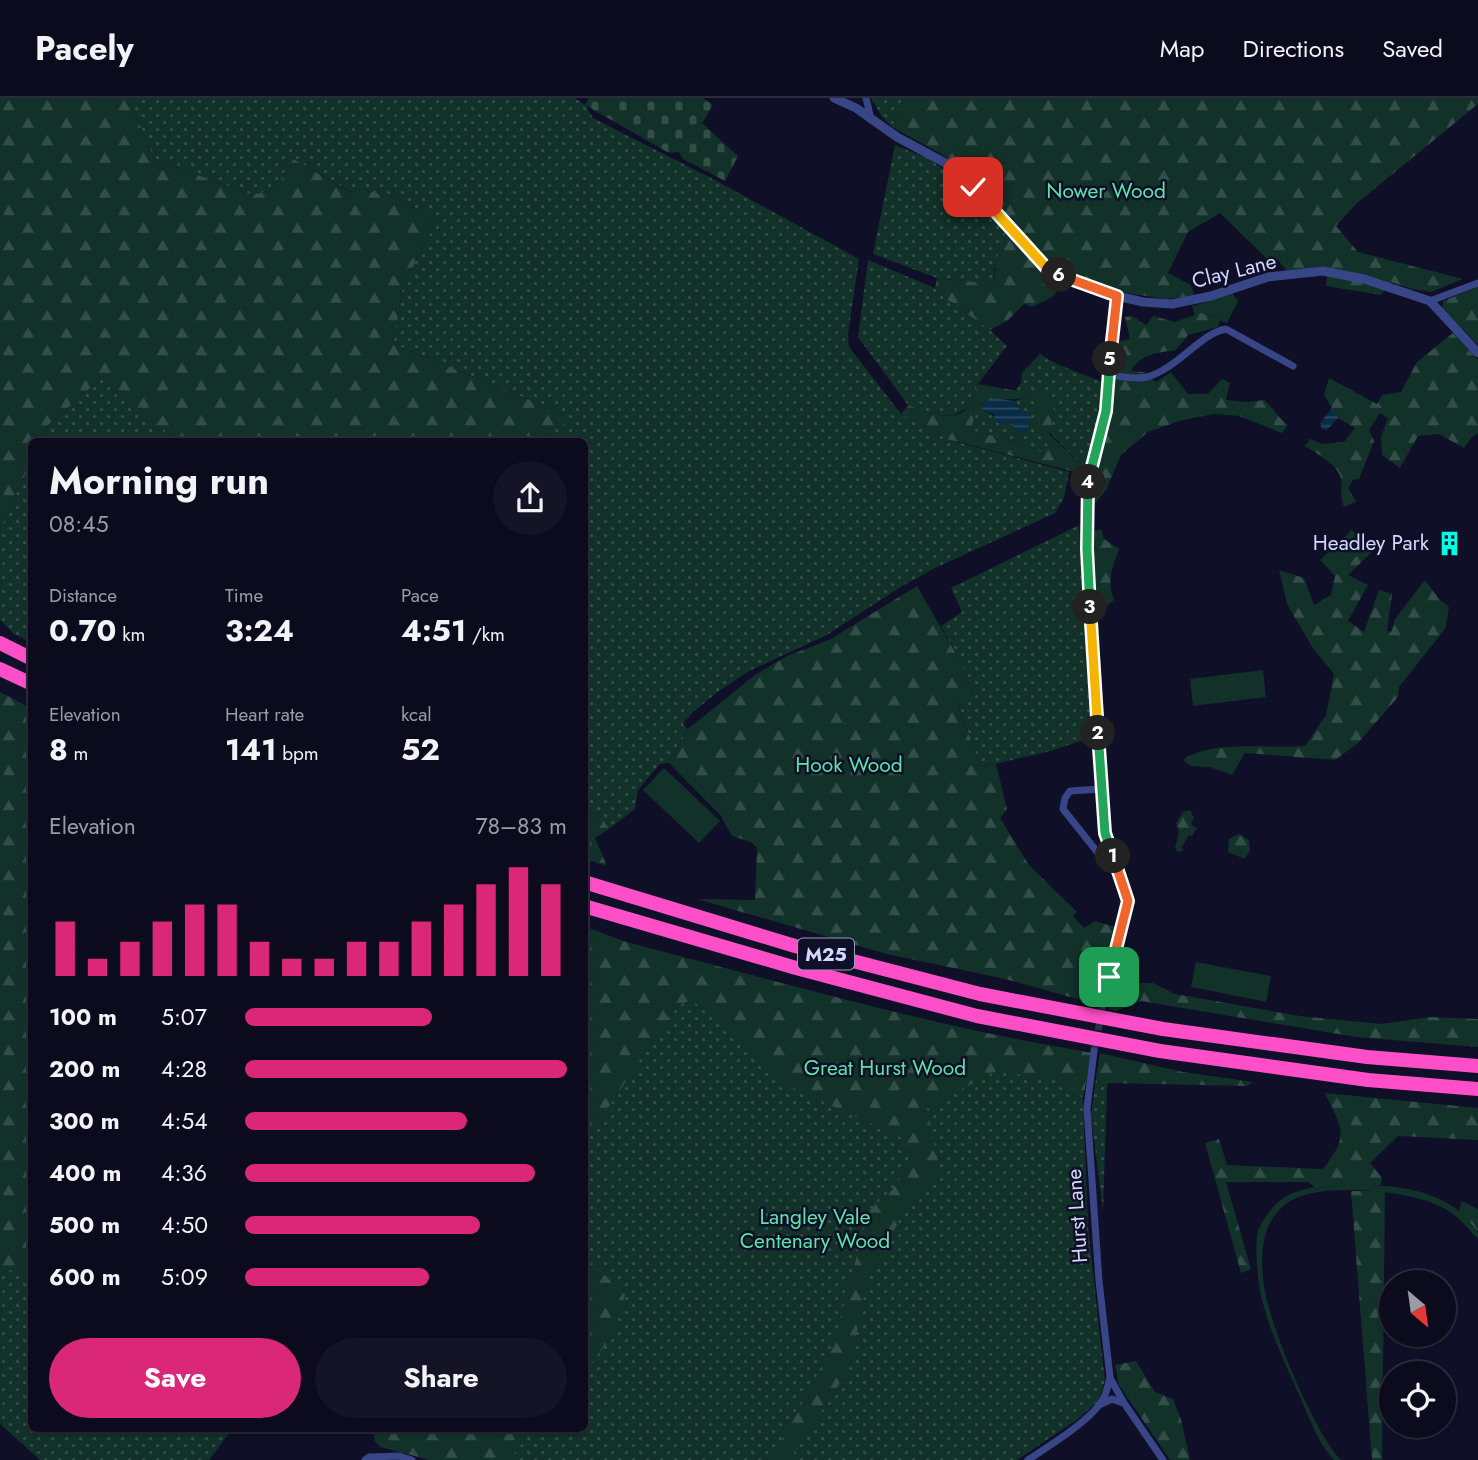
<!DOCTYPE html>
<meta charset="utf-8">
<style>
body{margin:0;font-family:Jost,sans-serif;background:#141426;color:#f1f3f6;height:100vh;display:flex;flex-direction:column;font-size:26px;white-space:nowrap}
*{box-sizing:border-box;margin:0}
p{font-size:23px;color:#9a9ba4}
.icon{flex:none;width:38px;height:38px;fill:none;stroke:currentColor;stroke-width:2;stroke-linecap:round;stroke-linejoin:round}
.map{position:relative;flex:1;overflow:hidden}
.sheet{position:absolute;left:28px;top:340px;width:560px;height:994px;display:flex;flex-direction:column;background:#0b0b1d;border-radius:10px;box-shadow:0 2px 5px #0004,0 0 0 2px #2b2b3b}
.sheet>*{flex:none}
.needle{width:46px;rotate:151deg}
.fabs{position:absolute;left:1379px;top:1172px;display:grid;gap:14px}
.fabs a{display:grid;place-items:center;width:77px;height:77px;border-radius:50%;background:#0b0b1d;box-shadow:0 2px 5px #0004,0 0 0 2px #2b2b3b;font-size:35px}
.pin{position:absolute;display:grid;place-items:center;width:60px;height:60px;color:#fff;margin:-30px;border-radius:14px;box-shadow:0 4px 10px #0006}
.km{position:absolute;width:35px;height:35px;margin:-18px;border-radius:50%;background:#222;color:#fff;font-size:19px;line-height:35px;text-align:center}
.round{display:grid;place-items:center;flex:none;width:74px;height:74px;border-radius:37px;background:#141426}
.overview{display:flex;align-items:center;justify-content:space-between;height:119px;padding:0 21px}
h1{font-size:38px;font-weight:700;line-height:52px}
.figures{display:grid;grid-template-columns:repeat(3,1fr);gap:10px;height:119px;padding:7px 21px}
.figures div{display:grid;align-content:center}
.figures b{font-size:30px;font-weight:700}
.figures small{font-size:19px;font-weight:400}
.figures p{font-size:19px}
.chart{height:196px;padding:14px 21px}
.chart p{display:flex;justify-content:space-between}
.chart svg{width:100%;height:126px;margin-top:7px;stroke:#db2777;stroke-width:6}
.cta{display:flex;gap:14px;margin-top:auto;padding:14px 21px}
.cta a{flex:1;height:80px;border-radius:42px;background:#db2777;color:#fff;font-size:28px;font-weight:700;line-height:80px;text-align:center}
.cta a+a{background:#141426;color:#f1f3f6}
ul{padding:0 21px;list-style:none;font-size:23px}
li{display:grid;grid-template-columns:112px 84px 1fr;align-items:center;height:52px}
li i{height:18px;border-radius:9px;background:#db2777}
header{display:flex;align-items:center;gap:42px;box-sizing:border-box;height:98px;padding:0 35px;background:#0b0b1d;border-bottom:2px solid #2b2b3b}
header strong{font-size:33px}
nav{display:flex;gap:38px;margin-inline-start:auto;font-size:24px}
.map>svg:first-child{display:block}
</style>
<header>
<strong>Pacely</strong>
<nav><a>Map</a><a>Directions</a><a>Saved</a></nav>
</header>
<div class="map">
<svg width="1478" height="1362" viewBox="0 0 1478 1362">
<defs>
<pattern id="green-dots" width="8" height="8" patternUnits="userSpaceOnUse" patternTransform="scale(1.75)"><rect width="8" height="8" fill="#113129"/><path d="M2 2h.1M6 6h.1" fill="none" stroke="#334e49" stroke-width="1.8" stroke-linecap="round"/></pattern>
<pattern id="forest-firs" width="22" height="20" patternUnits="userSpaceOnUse" patternTransform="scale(1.75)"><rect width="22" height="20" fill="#113129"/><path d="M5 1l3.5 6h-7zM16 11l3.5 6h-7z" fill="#334e49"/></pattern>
<pattern id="cemetery-stones" width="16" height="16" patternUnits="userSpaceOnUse" patternTransform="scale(1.75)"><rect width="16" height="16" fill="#113129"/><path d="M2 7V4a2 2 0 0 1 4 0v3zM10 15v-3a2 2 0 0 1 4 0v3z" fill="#334e49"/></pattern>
<pattern id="water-rules" width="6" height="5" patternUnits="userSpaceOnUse" patternTransform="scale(1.75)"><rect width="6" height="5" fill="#092c46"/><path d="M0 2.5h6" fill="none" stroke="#2c4a62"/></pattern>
</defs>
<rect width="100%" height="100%" fill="#0f0f27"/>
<g fill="url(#green-dots)">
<polygon points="129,0 575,0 585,7 593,20 715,82 859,161 848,236 849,249 901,316 953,343 1069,374 1064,400 1055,415 933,471 899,490 827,537 749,573 719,593 692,615 683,626 688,631 669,665 660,666 638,692 635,711 609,731 599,716 585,712 584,343 535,343 570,322 562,315 393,246 403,188 434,128 431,119 396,100 358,90 353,95 290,59 280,86 271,92 252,97 154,61"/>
<polygon points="871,0 904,0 892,29 882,19"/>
<polygon points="895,47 927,60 950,75 1006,134 994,171 995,186 937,180 873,156"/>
<polygon points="868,162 935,190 945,200 990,232 1007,248 978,286 969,309 954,317 937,318 908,307 858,239"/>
<path d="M1040,256C1056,268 1085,276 1105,285L1102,315L1092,362L1082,367L1049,334L1054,312L1016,292L1021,285L1022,275Z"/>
<polygon points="103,278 177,343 41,343 49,326"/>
<polygon points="1027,299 1036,304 1037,316 1051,352 1041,354 1020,345 971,332 974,320 972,315 978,307 983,305 983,313 1014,327 1021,313 1014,303"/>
<polygon points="31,364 31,544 14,536 0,522 0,431"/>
<polygon points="1079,427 1093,639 1047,654 981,669 957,604 973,596 960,563 941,528 962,514 951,490"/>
<polygon points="31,611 32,1330 233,1330 209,1362 40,1362 0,1326 0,652"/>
<path d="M585,829L626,844C780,884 934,929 1092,955L1083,999L1088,1129L1105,1283L1098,1303L1078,1321L1017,1362H430L381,1349L375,1343L385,1330H584Z"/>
<polygon points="1096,980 1107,992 1103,1113 1091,1018"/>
</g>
<g fill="url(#forest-firs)" fill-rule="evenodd">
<polygon points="0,0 129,0 154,61 252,97 271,92 280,86 290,59 352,95 358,90 396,100 431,119 434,128 403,188 393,246 562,315 571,322 535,343 177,343 103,279 49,326 41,343 32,343 31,364 0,431"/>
<path d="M904,0H1478V6L1356,106L1336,128L1358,154L1463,181L1431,194L1412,191L1391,184L1381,197L1326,188L1328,171L1286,172L1278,162H1268L1220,115L1188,134L1168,175L1191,187L1194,198L1166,201L1114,193L1071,177L1052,199L1032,209L1024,206L1007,223L990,232L945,200L935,190L937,180L995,186C994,166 999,141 1012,127L970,80L943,57L892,29Z"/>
<polygon points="1478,189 1478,247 1442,210 1443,203"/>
<path d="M1200,206V214L1220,222L1218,229L1188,237L1176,252C1158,255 1141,255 1131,273L1144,274L1156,284L1171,274L1188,296H1208L1222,281L1230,285L1226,302L1248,304L1264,302C1274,310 1277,319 1288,327L1282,335L1239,318L1214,316L1183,322L1148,334L1121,357L1106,392L1092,409V389L1110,308L1111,289L1117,272L1116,244L1130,241L1125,219L1132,218L1146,227L1153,218L1175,224L1195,217L1192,208Z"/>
<path d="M1453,235L1478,262V335L1472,339L1464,350L1439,336L1418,338L1400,370L1382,357L1381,339L1388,320L1380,315L1369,332L1374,343L1359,381L1353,382L1348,390L1356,404L1344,409C1339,398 1343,392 1341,381C1338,366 1317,356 1305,348L1310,341L1322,346L1344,344L1355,330L1338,320L1324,297L1329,280L1377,306L1382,297L1401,294L1417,264Z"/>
<path d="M978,286C989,288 1001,290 1012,292C1033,295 1042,290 1054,312L1049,336L1082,367L1092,362L1086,377L947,341L901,316L908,307C926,314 954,327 969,308C973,302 975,292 978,286ZM1027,299L1036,304L1037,335L1051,351L1041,354L1020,345L971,332L974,320L972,315C988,293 1005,306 1027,299Z"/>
<path d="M1101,431L1104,441L1119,451C1112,470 1107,483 1114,502L1100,513L1095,506L1091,434Z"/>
<path d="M1367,448L1373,453L1348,477L1368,487L1348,523L1364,534L1379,492L1392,496L1387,533L1391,534L1395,521L1425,482L1439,501L1449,509L1445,531L1399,589L1398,599L1357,646L1335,662L1245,655L1232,677L1210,669L1191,668L1183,662C1210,641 1271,651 1305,648L1326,617L1334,576L1312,549L1287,506L1279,472L1304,480L1314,507L1331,497L1335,478Z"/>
<polygon points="917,488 960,563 973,596 957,605 981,669 996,666 1007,711 1000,720 1029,767 1077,814 1073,818 1084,830 1095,823 1115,829 1104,867 1099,907 1005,881 887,856 697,801 755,802 757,750 751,744 732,738 721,718 669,665 688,631 755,577 787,558 829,542"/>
<polygon points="0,594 31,610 31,1177 0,1170"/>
<polygon points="585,712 599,716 609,731 595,740 607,768 585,761"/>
<polygon points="1190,712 1194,720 1191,726 1197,730 1192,738 1189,737 1181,750 1184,752 1178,754 1175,750 1179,734 1176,725 1183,714"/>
<polygon points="1239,736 1249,742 1250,752 1245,761 1228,754 1229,741"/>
<path d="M585,829L626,844C780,884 934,929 1092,955L1083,999L1065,983L996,973L927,1010L940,1072L910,1102L867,1183L850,1269L790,1362H764L781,1344L834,1245L869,1112L892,1092L913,1061L902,1040L789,988L692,902L676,908L585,1044Z"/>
<polygon points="1113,885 1153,885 1175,896 1300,918 1381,926 1430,919 1478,921 1478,949 1356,939 1141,903 1116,913 1108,911"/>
<polygon points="1100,955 1183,974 1253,984 1247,988 1108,985 1107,992 1096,980"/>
<path d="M1325,995L1478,1010V1042L1398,1038L1370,1065L1382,1080L1381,1087L1314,1089L1309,1084H1226L1251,1171L1241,1175L1205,1045L1219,1041L1227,1067L1323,1071C1350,1037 1342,1031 1325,995Z"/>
<polygon points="1351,1093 1385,1093 1382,1362 1372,1362"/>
<polygon points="1462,1103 1478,1111 1478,1134 1459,1113"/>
<polygon points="585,1158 625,1197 609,1243 585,1272"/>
<polygon points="1136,1263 1155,1294 1173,1301 1181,1321 1190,1362 1170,1362 1119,1287 1115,1267"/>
<polygon points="373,1330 535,1330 509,1362 430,1362 381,1349 375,1343"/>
</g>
<polygon fill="url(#cemetery-stones)" points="589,0 703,0 713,7 702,25 738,58 725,83 683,61 679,54 669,55 585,7"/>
<g fill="#113129">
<polygon points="1232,195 1238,203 1227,225 1200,214 1200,206"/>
<polygon points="1352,432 1367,448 1335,478 1320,462"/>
<polygon points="1263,572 1266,599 1193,608 1190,581"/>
<polygon points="664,670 720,723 699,745 643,692"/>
<polygon points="1196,864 1271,878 1266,904 1191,889"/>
<path d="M1358,1087C1392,1087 1432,1091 1459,1113C1466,1119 1472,1127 1478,1134V1141C1468,1131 1459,1119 1447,1112C1415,1092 1325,1084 1292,1102C1283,1107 1274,1117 1270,1125C1260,1143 1261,1173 1265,1193C1272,1233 1314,1333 1341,1362H1334C1318,1345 1310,1322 1301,1301C1287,1270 1272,1239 1263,1206C1258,1191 1255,1153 1257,1137C1260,1124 1274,1105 1285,1099C1306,1086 1334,1088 1358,1087Z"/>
</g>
<g fill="url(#water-rules)">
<polygon points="993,300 1014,303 1021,313 1027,314 1031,319 1027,333 1018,335 1010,324 1002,327 996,324 994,316 982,313 983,305"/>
<polygon points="1332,310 1338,320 1327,332 1322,331 1320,325"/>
</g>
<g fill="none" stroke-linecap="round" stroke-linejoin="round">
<polyline stroke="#2d2d47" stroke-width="7" stroke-dasharray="7 3.5" stroke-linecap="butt" points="1094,953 1103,907"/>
<g stroke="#384687" stroke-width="7">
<polyline points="866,0 871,21"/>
<polyline points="1430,203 1478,185"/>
<path d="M1109,277C1121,278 1136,282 1147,279C1177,271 1201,235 1226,231L1293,268"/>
<polyline points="1101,691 1070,693 1065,700 1063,711 1106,765 1117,773"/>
<polyline points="1103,907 1127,803 1105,735 1087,451 1088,382 1106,313 1117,198"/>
<polyline points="1110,1280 1124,1305 1163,1362"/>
<polyline points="1099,1307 1112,1301 1123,1305"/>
<polyline points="365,1362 369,1359 399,1358 412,1362"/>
<path d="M1028,1362C1049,1348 1085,1326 1100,1306C1106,1298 1108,1289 1110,1279L1099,1183L1087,1010L1094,953"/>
</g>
<polyline stroke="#384687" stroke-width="9" points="834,0 856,10 897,39 949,67 973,89 1051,175 1117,198 1143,204 1172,206 1211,198 1268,179 1323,173 1364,181 1430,203 1478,255"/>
<g stroke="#ff4fc8" stroke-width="14">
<polyline points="0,545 32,561"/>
<polyline points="0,571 32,586"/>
<polyline points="584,784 795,848 980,896 1163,931 1367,959 1478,968"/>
<polyline points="584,808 796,870 977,918 1160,953 1368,982 1478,991"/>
</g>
</g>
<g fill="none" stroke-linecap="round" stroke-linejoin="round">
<defs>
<polyline id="split-1" points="1109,879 1128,803 1113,758"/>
<polyline id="split-2" points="1098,635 1105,735 1113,758"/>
<polyline id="split-3" points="1090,509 1098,635"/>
<polyline id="split-4" points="1088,384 1087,451 1090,509"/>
<polyline id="split-5" points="1088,384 1106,313 1110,261"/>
<polyline id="split-6" points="1059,177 1117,198 1110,261"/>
<polyline id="split-7" points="973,89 1051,175 1059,177"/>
</defs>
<use href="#split-1" stroke="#fff" stroke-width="14"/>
<use href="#split-2" stroke="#fff" stroke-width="14"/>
<use href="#split-3" stroke="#fff" stroke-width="14"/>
<use href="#split-4" stroke="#fff" stroke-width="14"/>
<use href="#split-5" stroke="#fff" stroke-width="14"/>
<use href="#split-6" stroke="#fff" stroke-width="14"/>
<use href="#split-7" stroke="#fff" stroke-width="14"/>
<use href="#split-1" stroke="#f0652b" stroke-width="9"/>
<use href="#split-2" stroke="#22a559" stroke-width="9"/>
<use href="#split-3" stroke="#f5b400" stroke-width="9"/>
<use href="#split-4" stroke="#22a559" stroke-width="9"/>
<use href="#split-5" stroke="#22a559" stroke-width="9"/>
<use href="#split-6" stroke="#f0652b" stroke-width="9"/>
<use href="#split-7" stroke="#f5b400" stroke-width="9"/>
</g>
<defs>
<symbol id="building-bare" viewBox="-9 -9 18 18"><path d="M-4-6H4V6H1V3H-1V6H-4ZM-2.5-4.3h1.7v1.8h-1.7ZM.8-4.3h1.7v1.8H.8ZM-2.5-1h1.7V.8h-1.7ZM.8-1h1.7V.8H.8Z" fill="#00ffe4" stroke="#0f0f27" stroke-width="2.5" paint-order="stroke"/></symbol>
</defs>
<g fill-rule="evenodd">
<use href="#building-bare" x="1432" y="428" width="35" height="35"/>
</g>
<g text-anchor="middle" stroke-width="5" stroke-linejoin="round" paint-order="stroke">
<rect fill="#0f0f27" stroke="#999cbe" stroke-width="2" x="798" y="840.5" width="56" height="31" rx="5"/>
<g font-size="19" font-weight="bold" fill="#d4d8ff">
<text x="826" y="863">M25</text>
</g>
<g font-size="21" fill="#5ce3a5" stroke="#0f0f27">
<text x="1106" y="100">Nower Wood</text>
<text x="849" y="674">Hook Wood</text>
<text x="885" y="977">Great Hurst Wood</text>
<text x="815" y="1126">Langley Vale<tspan x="815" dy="24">Centenary Wood</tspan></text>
</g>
<g font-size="21" fill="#d4d8ff" stroke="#0f0f27">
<text transform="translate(1234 173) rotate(-14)" y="7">Clay Lane</text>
<text transform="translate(1077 1118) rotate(-94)" y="7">Hurst Lane</text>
</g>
<g font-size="21" fill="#d4d8ff" stroke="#0f0f27" text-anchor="end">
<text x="1429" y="452">Headley Park</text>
</g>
</g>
</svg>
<div class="fabs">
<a><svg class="needle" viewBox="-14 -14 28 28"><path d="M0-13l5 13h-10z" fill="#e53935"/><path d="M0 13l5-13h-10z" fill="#9a9ba4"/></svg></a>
<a><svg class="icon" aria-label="locate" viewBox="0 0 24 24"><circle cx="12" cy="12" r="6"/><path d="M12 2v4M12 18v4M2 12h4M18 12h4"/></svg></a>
</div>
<div class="pin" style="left:1109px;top:879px;background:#1e9e55"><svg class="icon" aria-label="arrive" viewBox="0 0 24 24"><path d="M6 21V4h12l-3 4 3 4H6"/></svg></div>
<div class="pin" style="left:973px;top:89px;background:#d93025"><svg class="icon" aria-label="check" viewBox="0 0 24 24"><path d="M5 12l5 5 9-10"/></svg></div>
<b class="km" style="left:1113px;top:758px">1</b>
<b class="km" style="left:1098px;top:635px">2</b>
<b class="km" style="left:1090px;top:509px">3</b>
<b class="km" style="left:1088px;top:384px">4</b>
<b class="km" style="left:1110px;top:261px">5</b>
<b class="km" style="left:1059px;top:177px">6</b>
<section class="sheet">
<div class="overview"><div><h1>Morning run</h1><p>08:45</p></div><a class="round"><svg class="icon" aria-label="share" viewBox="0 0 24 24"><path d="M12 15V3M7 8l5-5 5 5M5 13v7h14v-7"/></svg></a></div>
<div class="figures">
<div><p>Distance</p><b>0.70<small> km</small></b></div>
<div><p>Time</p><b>3:24</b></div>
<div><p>Pace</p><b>4:51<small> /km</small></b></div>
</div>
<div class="figures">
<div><p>Elevation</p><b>8<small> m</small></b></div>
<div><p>Heart rate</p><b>141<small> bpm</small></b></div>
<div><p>kcal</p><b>52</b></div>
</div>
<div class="chart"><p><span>Elevation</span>78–83 m</p>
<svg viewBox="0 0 160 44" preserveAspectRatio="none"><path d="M5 44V25M15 44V38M25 44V32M35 44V25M45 44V19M55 44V19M65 44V32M75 44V38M85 44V38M95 44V32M105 44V32M115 44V25M125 44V19M135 44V12M145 44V6M155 44V12"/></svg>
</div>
<ul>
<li><b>100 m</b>5:07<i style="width:58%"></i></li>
<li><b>200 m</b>4:28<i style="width:100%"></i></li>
<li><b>300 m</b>4:54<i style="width:69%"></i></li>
<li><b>400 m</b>4:36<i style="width:90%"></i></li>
<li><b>500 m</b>4:50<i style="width:73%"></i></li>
<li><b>600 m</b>5:09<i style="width:57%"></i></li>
</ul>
<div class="cta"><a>Save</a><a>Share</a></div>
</section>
</div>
